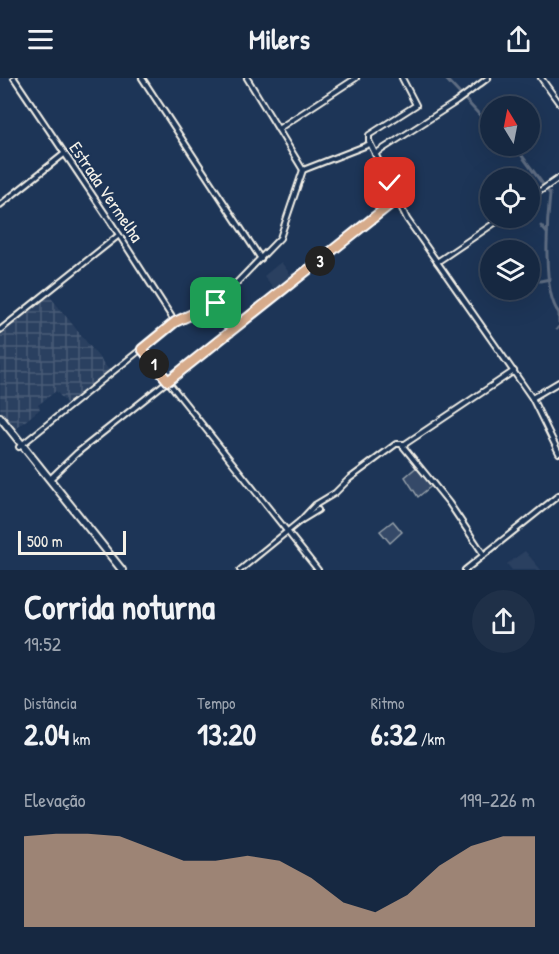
<!DOCTYPE html>
<html lang="pt">
<meta charset="utf-8">
<style>
body{margin:0;font-family:"Patrick Hand",sans-serif;background:#1f3048;color:#f1f3f6;height:100vh;display:flex;flex-direction:column;font-size:22px;white-space:nowrap}
*{box-sizing:border-box;margin:0}
p{font-size:20px;color:#9ea6b1}
.icon{flex:none;width:33px;height:33px;fill:none;stroke:currentColor;stroke-width:2;stroke-linecap:round;stroke-linejoin:round}
.map{position:relative;height:492px;overflow:hidden}
.details{display:flex;flex-direction:column;background:#162841;flex:1}
.details>*{flex:none}
.needle{width:39px;rotate:350deg}
.tools{position:absolute;left:480px;top:18px;display:grid;gap:12px}
.tools a{display:grid;place-items:center;width:60px;height:60px;border-radius:50%;background:#162841;box-shadow:0 6px 24px #0002,0 0 0 2px #35445a;font-size:30px}
.scale{position:absolute;left:18px;bottom:15px;width:108px;box-sizing:border-box;padding-left:6px;border:3px solid #f4f1e8;border-top:0;font-size:16px;line-height:21px;white-space:nowrap;color:#f4f1e8;-webkit-text-stroke:4px #1d3557;paint-order:stroke}
.pin{position:absolute;display:grid;place-items:center;width:51px;height:51px;color:#fff;margin:-26px;border-radius:12px;box-shadow:0 3px 9px #0006}
.km{position:absolute;width:30px;height:30px;margin:-15px;border-radius:50%;background:#222;color:#fff;font-size:16px;line-height:30px;text-align:center}
.round{display:grid;place-items:center;flex:none;width:63px;height:63px;border-radius:32px;background:#1f3048}
.head{display:flex;align-items:center;justify-content:space-between;height:102px;padding:0 24px}
h1{font-size:33px;font-weight:700;line-height:45px}
.stats{display:grid;grid-template-columns:repeat(3,1fr);gap:9px;height:102px;padding:6px 24px}
.stats div{display:grid;align-content:center}
.stats b{font-size:30px;font-weight:700}
.stats small{font-size:16px;font-weight:400}
.stats p{font-size:16px}
.chart{height:168px;padding:12px 24px}
.chart p{display:flex;justify-content:space-between}
.chart svg{width:100%;height:108px;margin-top:6px;fill:#d6ab8b;opacity:.7}
header{display:flex;justify-content:space-between;align-items:center;height:78px;padding:0 24px;background:#162841;font-size:27px;font-weight:700}
.map>svg:first-child{display:block}
</style>
<header><svg class="icon" aria-label="menu" viewBox="0 0 24 24"><path d="M4 6h16M4 12h16M4 18h16"/></svg>Milers<svg class="icon" aria-label="share" viewBox="0 0 24 24"><path d="M12 15V3M7 8l5-5 5 5M5 13v7h14v-7"/></svg></header>
<div class="map">
<svg width="559" height="492" viewBox="0 0 559 492">
<defs>
<pattern id="industrial-grid" width="8" height="8" patternUnits="userSpaceOnUse" patternTransform="scale(1.5)"><rect width="8" height="8" fill="#2a4060"/><path d="M0 4h8M4 0v8" fill="none" stroke="#4a5c77"/></pattern>
</defs>
<rect width="100%" height="100%" fill="#1d3557"/>
<filter id="ink" filterUnits="userSpaceOnUse"><feTurbulence type="fractalNoise" baseFrequency=".0167" numOctaves="2"/><feDisplacementMap in="SourceGraphic" scale="12" xChannelSelector="R" yChannelSelector="G"/><feConvolveMatrix kernelMatrix="1 2 1 2 8 2 1 2 1" color-interpolation-filters="sRGB"/></filter>
<g filter="url(#ink)">
<g fill="#2a4060">
<polygon points="281,184 290,196 293,194 297,200 277,215 264,198"/>
<polygon points="525,473 541,492 512,492 507,486"/>
</g>
<polygon fill="url(#industrial-grid)" points="48,216 109,292 67,326 56,313 38,327 40,331 14,352 0,335 0,254"/>
<g fill="#354a67" stroke="#949ea8" stroke-width="1.5">
<polygon points="419,387 434,406 418,419 405,399"/>
<polygon points="393,443 402,454 390,465 380,453"/>
</g>
<g fill="none" stroke-linecap="round" stroke-linejoin="round">
<g stroke="#5e6d82" stroke-width="3">
<polyline points="445,0 490,48"/>
<polyline points="511,68 516,71"/>
<path d="M517,71L550,116C547,142 542,215 559,235"/>
<polyline points="541,148 547,155"/>
<polyline points="540,203 550,201"/>
<polyline points="559,235 559,244"/>
<polyline points="557,251 559,249"/>
</g>
<defs>
<g id="tertiary">
<polyline points="14,0 110,143 175,244"/>
<polyline points="142,0 261,181"/>
<polyline points="247,0 303,92"/>
<polyline points="402,0 416,27 369,57 369,63 407,141 532,320 559,375"/>
<polyline points="541,0 559,25"/>
<polyline points="278,51 356,0"/>
<polyline points="375,76 456,24 488,0"/>
<polyline points="530,120 559,100"/>
<polyline points="0,127 64,76"/>
<polyline points="437,184 502,140"/>
<polyline points="0,252 119,157"/>
<polyline points="142,271 318,492"/>
<polyline points="532,320 559,304"/>
<polyline points="402,367 449,425 484,477"/>
<polyline points="19,369 175,244 213,227 224,218 280,160 303,92 370,66"/>
<polyline points="50,401 77,375 397,121"/>
<polyline points="300,443 315,427 335,415 349,401 396,366 405,366 514,293"/>
<polyline points="240,492 300,443 318,432"/>
<polyline points="465,492 559,417"/>
</g>
<polyline id="trunk" points="0,339 122,492"/>
</defs>
<use href="#tertiary" stroke="#f4f1e8" stroke-width="8"/>
<use href="#trunk" stroke="#f4f1e8" stroke-width="10"/>
<use href="#tertiary" stroke="#1d3557" stroke-width="4"/>
<use href="#trunk" stroke="#1d3557" stroke-width="6"/>
</g>
</g>
<g fill="none" stroke-linecap="round" stroke-linejoin="round" filter="url(#ink)">
<defs>
<polyline id="route" points="216,225 175,244 142,271 168,303 397,121 390,105"/>
</defs>
<use href="#route" stroke="#fff" stroke-width="12"/>
<use href="#route" stroke="#d6ab8b" stroke-width="8"/>
</g>
<g text-anchor="middle" stroke-width="4.5" stroke-linejoin="round" paint-order="stroke">
<g font-size="18" fill="#f4f1e8" stroke="#1d3557">
<text transform="translate(106 114) rotate(56)" y="6">Estrada Vermelha</text>
</g>
</g>
</svg>
<div class="tools">
<a><svg class="needle" viewBox="-14 -14 28 28"><path d="M0-13l5 13h-10z" fill="#e53935"/><path d="M0 13l5-13h-10z" fill="#9ea6b1"/></svg></a>
<a><svg class="icon" aria-label="locate" viewBox="0 0 24 24"><circle cx="12" cy="12" r="6"/><path d="M12 2v4M12 18v4M2 12h4M18 12h4"/></svg></a>
<a><svg class="icon" aria-label="layers" viewBox="0 0 24 24"><path d="M12 4l9 5-9 5-9-5zM3 14l9 5 9-5"/></svg></a>
</div>
<div class="scale">500 m</div>
<div class="pin" style="left:216px;top:225px;background:#1e9e55"><svg class="icon" aria-label="arrive" viewBox="0 0 24 24"><path d="M6 21V4h12l-3 4 3 4H6"/></svg></div>
<div class="pin" style="left:390px;top:105px;background:#d93025"><svg class="icon" aria-label="check" viewBox="0 0 24 24"><path d="M5 12l5 5 9-10"/></svg></div>
<b class="km" style="left:154px;top:286px">1</b>
<b class="km" style="left:320px;top:183px">3</b>
</div>
<section class="details">
<div class="head"><div><h1>Corrida noturna</h1><p>19:52</p></div><a class="round"><svg class="icon" aria-label="share" viewBox="0 0 24 24"><path d="M12 15V3M7 8l5-5 5 5M5 13v7h14v-7"/></svg></a></div>
<div class="stats">
<div><p>Distância</p><b>2.04<small> km</small></b></div>
<div><p>Tempo</p><b>13:20</b></div>
<div><p>Ritmo</p><b>6:32<small> /km</small></b></div>
</div>
<div class="chart"><p><span>Elevação</span>199–226 m</p>
<svg viewBox="0 0 160 44" preserveAspectRatio="none"><path d="M0 44V7L10 6L20 6L30 7L40 12L50 17L60 17L70 15L80 17L90 24L100 34L110 38L120 31L130 19L140 11L150 7L160 7V44z"/></svg>
</div>
</section>
